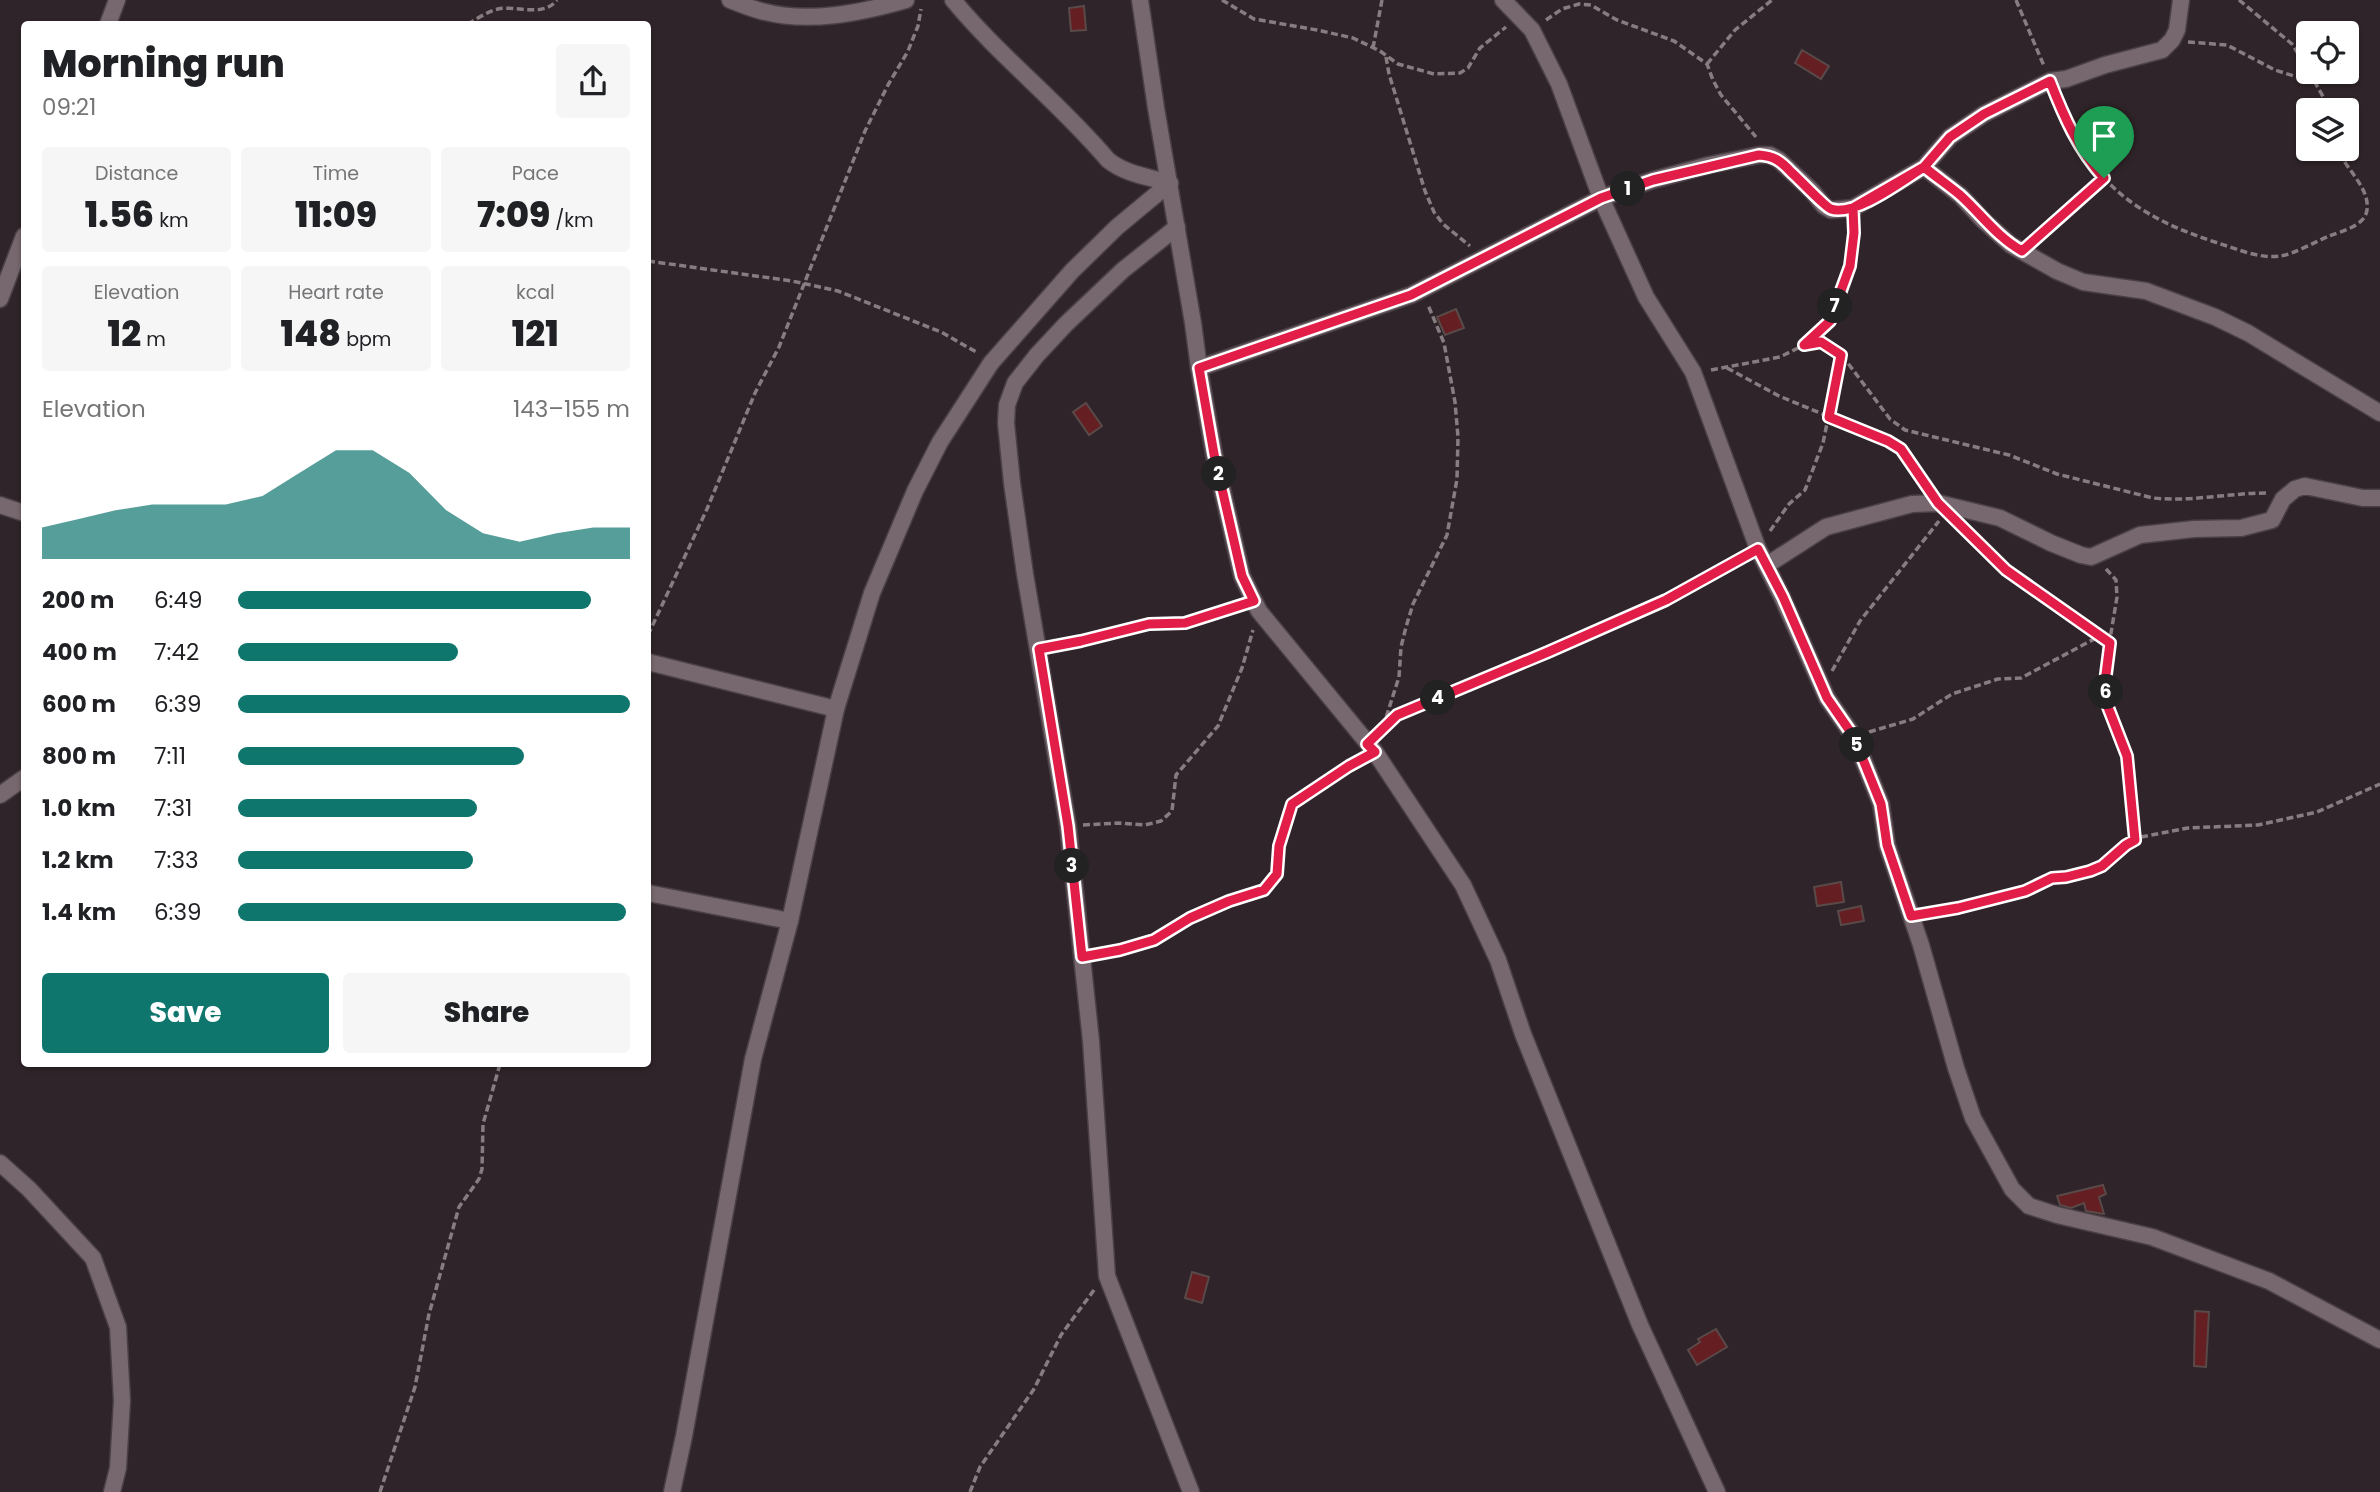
<!DOCTYPE html>
<meta charset="utf-8">
<style>
body{margin:0;font-family:Poppins,sans-serif;background:#f6f6f6;color:#202124;height:100vh;display:flex;flex-direction:column;font-size:26px;white-space:nowrap}
*{box-sizing:border-box;margin:0}
p{font-size:23px;color:#757577}
.icon{flex:none;width:38px;height:38px;fill:none;stroke:currentColor;stroke-width:2;stroke-linecap:round;stroke-linejoin:round}
.map{position:relative;flex:1;overflow:hidden}
.sheet{position:absolute;left:21px;top:21px;width:630px;height:1046px;display:flex;flex-direction:column;background:#fff;border-radius:7px;box-shadow:0 2px 5px #0004}
.sheet>*{flex:none}
.tools{position:absolute;left:2296px;top:21px;display:grid;gap:14px}
.tools a{display:grid;place-items:center;width:63px;height:63px;border-radius:7px;background:#fff;box-shadow:0 2px 5px #0004;font-size:35px}
.pin{position:absolute;display:grid;place-items:center;width:60px;height:60px;color:#fff;margin:-72px -30px;border-radius:50% 50% 50% 0;rotate:-45deg;box-shadow:0 0 7px #0007}
.pin .icon{rotate:45deg}
.km{position:absolute;width:35px;height:35px;margin:-18px;border-radius:50%;background:#222;color:#fff;font-size:19px;line-height:35px;text-align:center}
.round{display:grid;place-items:center;flex:none;width:74px;height:74px;border-radius:7px;background:#f6f6f6}
.overview{display:flex;align-items:center;justify-content:space-between;height:119px;padding:0 21px}
h1{font-size:38px;font-weight:800;line-height:52px}
.figures{display:grid;grid-template-columns:repeat(3,1fr);gap:10px;height:119px;padding:7px 21px}
.figures div{display:grid;align-content:center;border-radius:7px;background:#f6f6f6;text-align:center}
.figures b{font-size:35px;font-weight:800}
.figures small{font-size:19px;font-weight:400}
.figures p{font-size:19px}
.chart{height:196px;padding:14px 21px}
.chart p{display:flex;justify-content:space-between}
.chart svg{width:100%;height:126px;margin-top:7px;fill:#0f766e;opacity:.7}
.action{display:flex;gap:14px;margin-top:auto;padding:14px 21px}
.action a{flex:1;height:80px;border-radius:7px;background:#0f766e;color:#fff;font-size:28px;font-weight:800;line-height:80px;text-align:center}
.action a+a{background:#f6f6f6;color:#202124}
ul{padding:0 21px;list-style:none;font-size:23px}
li{display:grid;grid-template-columns:112px 84px 1fr;align-items:center;height:52px}
li i{height:18px;border-radius:9px;background:#0f766e}
.map>svg:first-child{display:block}
</style>
<div class="map">
<svg width="2380" height="1492" viewBox="0 0 2380 1492">
<rect width="100%" height="100%" fill="#2f2429"/>
<g fill="#651f23" stroke="#594a49" stroke-width="2">
<polygon points="1084,6 1086,30 1071,31 1069,8"/>
<polygon points="1802,50 1829,66 1821,79 1795,63"/>
<polygon points="1456,309 1464,328 1445,335 1437,317"/>
<polygon points="1086,403 1102,426 1089,435 1073,412"/>
<polygon points="1841,882 1844,902 1817,906 1814,887"/>
<polygon points="1861,906 1864,921 1841,925 1838,911"/>
<polygon points="2103,1185 2106,1194 2099,1197 2104,1214 2086,1211 2084,1203 2071,1208 2060,1205 2057,1196"/>
<polygon points="1192,1272 1209,1277 1202,1303 1185,1298"/>
<polygon points="2195,1311 2209,1312 2206,1367 2194,1366"/>
<polygon points="1716,1329 1727,1347 1697,1365 1688,1350 1700,1342 1698,1339"/>
</g>
<g fill="none" stroke-linecap="round" stroke-linejoin="round">
<defs>
<g id="street">
<path d="M730,0C740,4 750,8 761,11C808,24 860,13 906,0"/>
<path d="M953,0C1000,57 1060,103 1108,160C1125,174 1149,177 1170,183"/>
<polyline points="1140,0 1156,108 1193,323 1199,368 1214,454 1242,576 1259,611 1375,752 1463,885 1498,960 1523,1034 1640,1325 1717,1492"/>
<polyline points="1503,0 1532,30 1559,84 1601,198 1646,297 1693,372 1758,549 1782,597 1827,698 1854,737 1881,804 1887,845 1921,945 1956,1068 1973,1118 2012,1189 2029,1206 2057,1215 2152,1237 2269,1281 2380,1340"/>
<polyline points="108,24 117,0"/>
<polyline points="1924,167 1961,196 1983,220 2011,245 2057,271 2083,282 2146,291 2215,317 2248,333 2380,413"/>
<polyline points="1177,227 1123,270 1066,324 1037,355 1015,383 1007,405 1006,423 1012,483 1025,574 1068,826 1091,1041 1107,1276 1191,1492"/>
<polyline points="0,299 24,236"/>
<polyline points="1199,368 1411,295 1601,198 1653,180 1709,165 1759,155 1770,155 1779,160 1812,191 1824,206 1831,210 1853,208 1924,167 1950,137 1984,114 2050,81 2066,79 2105,65 2162,50 2172,40 2177,30 2181,0"/>
<polyline points="0,505 24,513"/>
<polyline points="1767,565 1826,527 1912,504 1938,503 2000,518 2051,543 2081,555 2091,557 2140,535 2194,529 2241,528 2272,520 2283,499 2295,489 2305,486 2363,498 2380,498"/>
<polyline points="648,662 836,709"/>
<polyline points="0,795 24,778"/>
<polyline points="648,893 790,921"/>
<polyline points="0,1163 29,1189 93,1258 118,1327 122,1401 118,1468 112,1492"/>
<polyline points="672,1492 684,1436 753,1059 790,921 836,709 872,593 915,491 940,442 991,363 1072,271 1117,227 1170,183"/>
</g>
</defs>
<use href="#street" stroke="#493f44" stroke-width="19"/>
<g stroke="#877d81" stroke-width="3.5" stroke-dasharray="7 3.5" stroke-linecap="butt">
<polyline points="1222,0 1254,19 1317,30 1353,38 1380,51 1398,64 1434,74 1460,73 1468,68 1480,48 1506,27"/>
<polyline points="2016,0 2044,66"/>
<polyline points="2239,0 2292,44 2308,70"/>
<polyline points="1546,20 1562,9 1579,4 1591,5 1617,20 1674,41 1707,64 1713,80 1721,95 1756,137"/>
<path d="M468,24C477,19 488,11 498,9C516,5 543,18 557,0"/>
<polyline points="2188,42 2227,45 2275,70 2316,83"/>
<polyline points="1373,48 1382,0"/>
<polyline points="1386,57 1389,74 1425,191 1434,212 1443,224 1470,246"/>
<polyline points="1707,64 1735,30 1772,0"/>
<polyline points="2309,72 2325,100 2327,110"/>
<path d="M2056,96C2088,180 2133,216 2218,243C2237,249 2259,259 2280,256C2292,255 2317,241 2329,236C2342,231 2365,226 2367,210C2370,187 2345,169 2338,149"/>
<polyline points="2034,240 2104,178"/>
<polyline points="648,261 792,281 838,291 941,332 978,353"/>
<path d="M1804,345L1821,342L1844,358L1890,419L1905,430L2009,455L2057,474L2153,498C2191,502 2229,493 2267,493"/>
<polyline points="1727,368 1779,396 1888,441 1901,449 1926,486"/>
<polyline points="1711,370 1780,357 1804,345 1830,321 1850,266 1854,224"/>
<polyline points="1961,526 2006,570 2110,643"/>
<polyline points="1770,531 1789,504 1805,490 1823,443 1841,355"/>
<polyline points="2106,569 2116,580 2117,597 2106,663 2106,702 2127,756 2135,839"/>
<polyline points="648,635 707,509 755,393 779,347 865,131 888,85 908,51 918,26 921,9"/>
<polyline points="1055,646 1149,624 1185,623 1238,606"/>
<polyline points="1832,671 1860,621 1939,521"/>
<polyline points="1383,727 1399,677 1401,647 1406,627 1413,604 1447,535 1457,479 1458,437 1455,402 1444,343 1428,305"/>
<polyline points="1379,732 1397,715 1548,652 1666,600 1743,558"/>
<polyline points="1869,732 1913,719 1952,694 1998,679 2021,678 2098,637"/>
<polyline points="1083,825 1118,823 1145,825 1161,821 1172,811 1176,775 1218,726 1242,668 1253,630"/>
<polyline points="1927,913 1958,908 2025,890 2052,878 2089,871 2102,866 2125,845 2141,837 2188,828 2258,825 2317,812 2380,784"/>
<polyline points="1098,954 1154,940 1190,918 1229,901 1264,890 1277,875 1279,846 1292,804 1361,760"/>
<polyline points="380,1492 415,1387 429,1314 459,1207 479,1179 482,1169 483,1124 500,1064"/>
<polyline points="970,1492 980,1467 1034,1389 1061,1335 1094,1290"/>
</g>
<use href="#street" stroke="#76686e" stroke-width="16"/>
</g>
<g fill="none" stroke-linecap="round" stroke-linejoin="round">
<defs>
<path id="route" d="M2104,178L2022,251C1997,237 1981,214 1960,195C1948,185 1936,177 1924,167C1903,180 1855,217 1831,209C1826,208 1798,178 1791,172C1781,161 1774,156 1759,155L1653,180L1601,198L1411,295L1199,368L1214,454L1242,576L1254,601L1185,623L1149,624L1081,641L1039,649L1068,826L1082,957L1120,950L1154,940L1190,918L1229,901L1264,890L1277,874L1279,846L1292,804L1349,766L1375,752L1367,744L1397,715L1548,652L1666,600L1758,549L1783,597L1827,698L1854,737L1881,804L1887,845L1911,916L1958,908L2025,891L2052,878L2066,877L2090,871L2102,866L2126,845L2135,840L2127,756L2106,702L2105,682L2110,643L2006,570L1938,503L1901,449L1888,441L1829,417L1841,355L1821,342L1804,345L1830,321L1850,266L1854,233L1853,208L1924,167L1950,137L1984,114L2050,81C2064,117 2078,149 2104,178"/>
</defs>
<use href="#route" stroke="#fff" stroke-width="14"/>
<use href="#route" stroke="#e11d48" stroke-width="9"/>
</g>
</svg>
<div class="tools">
<a><svg class="icon" aria-label="locate" viewBox="0 0 24 24"><circle cx="12" cy="12" r="6"/><path d="M12 2v4M12 18v4M2 12h4M18 12h4"/></svg></a>
<a><svg class="icon" aria-label="layers" viewBox="0 0 24 24"><path d="M12 4l9 5-9 5-9-5zM3 14l9 5 9-5"/></svg></a>
</div>
<div class="pin" style="left:2104px;top:178px;background:#1e9e55"><svg class="icon" aria-label="arrive" viewBox="0 0 24 24"><path d="M6 21V4h12l-3 4 3 4H6"/></svg></div>
<b class="km" style="left:1628px;top:189px">1</b>
<b class="km" style="left:1219px;top:474px">2</b>
<b class="km" style="left:1072px;top:866px">3</b>
<b class="km" style="left:1438px;top:698px">4</b>
<b class="km" style="left:1857px;top:745px">5</b>
<b class="km" style="left:2106px;top:692px">6</b>
<b class="km" style="left:1835px;top:306px">7</b>
<section class="sheet">
<div class="overview"><div><h1>Morning run</h1><p>09:21</p></div><a class="round"><svg class="icon" aria-label="share" viewBox="0 0 24 24"><path d="M12 15V3M7 8l5-5 5 5M5 13v7h14v-7"/></svg></a></div>
<div class="figures">
<div><p>Distance</p><b>1.56<small> km</small></b></div>
<div><p>Time</p><b>11:09</b></div>
<div><p>Pace</p><b>7:09<small> /km</small></b></div>
</div>
<div class="figures">
<div><p>Elevation</p><b>12<small> m</small></b></div>
<div><p>Heart rate</p><b>148<small> bpm</small></b></div>
<div><p>kcal</p><b>121</b></div>
</div>
<div class="chart"><p><span>Elevation</span>143–155 m</p>
<svg viewBox="0 0 160 44" preserveAspectRatio="none"><path d="M0 44V33L10 30L20 27L30 25L40 25L50 25L60 22L70 14L80 6L90 6L100 14L110 27L120 35L130 38L140 35L150 33L160 33V44z"/></svg>
</div>
<ul>
<li><b>200 m</b>6:49<i style="width:90%"></i></li>
<li><b>400 m</b>7:42<i style="width:56%"></i></li>
<li><b>600 m</b>6:39<i style="width:100%"></i></li>
<li><b>800 m</b>7:11<i style="width:73%"></i></li>
<li><b>1.0 km</b>7:31<i style="width:61%"></i></li>
<li><b>1.2 km</b>7:33<i style="width:60%"></i></li>
<li><b>1.4 km</b>6:39<i style="width:99%"></i></li>
</ul>
<div class="action"><a>Save</a><a>Share</a></div>
</section>
</div>
